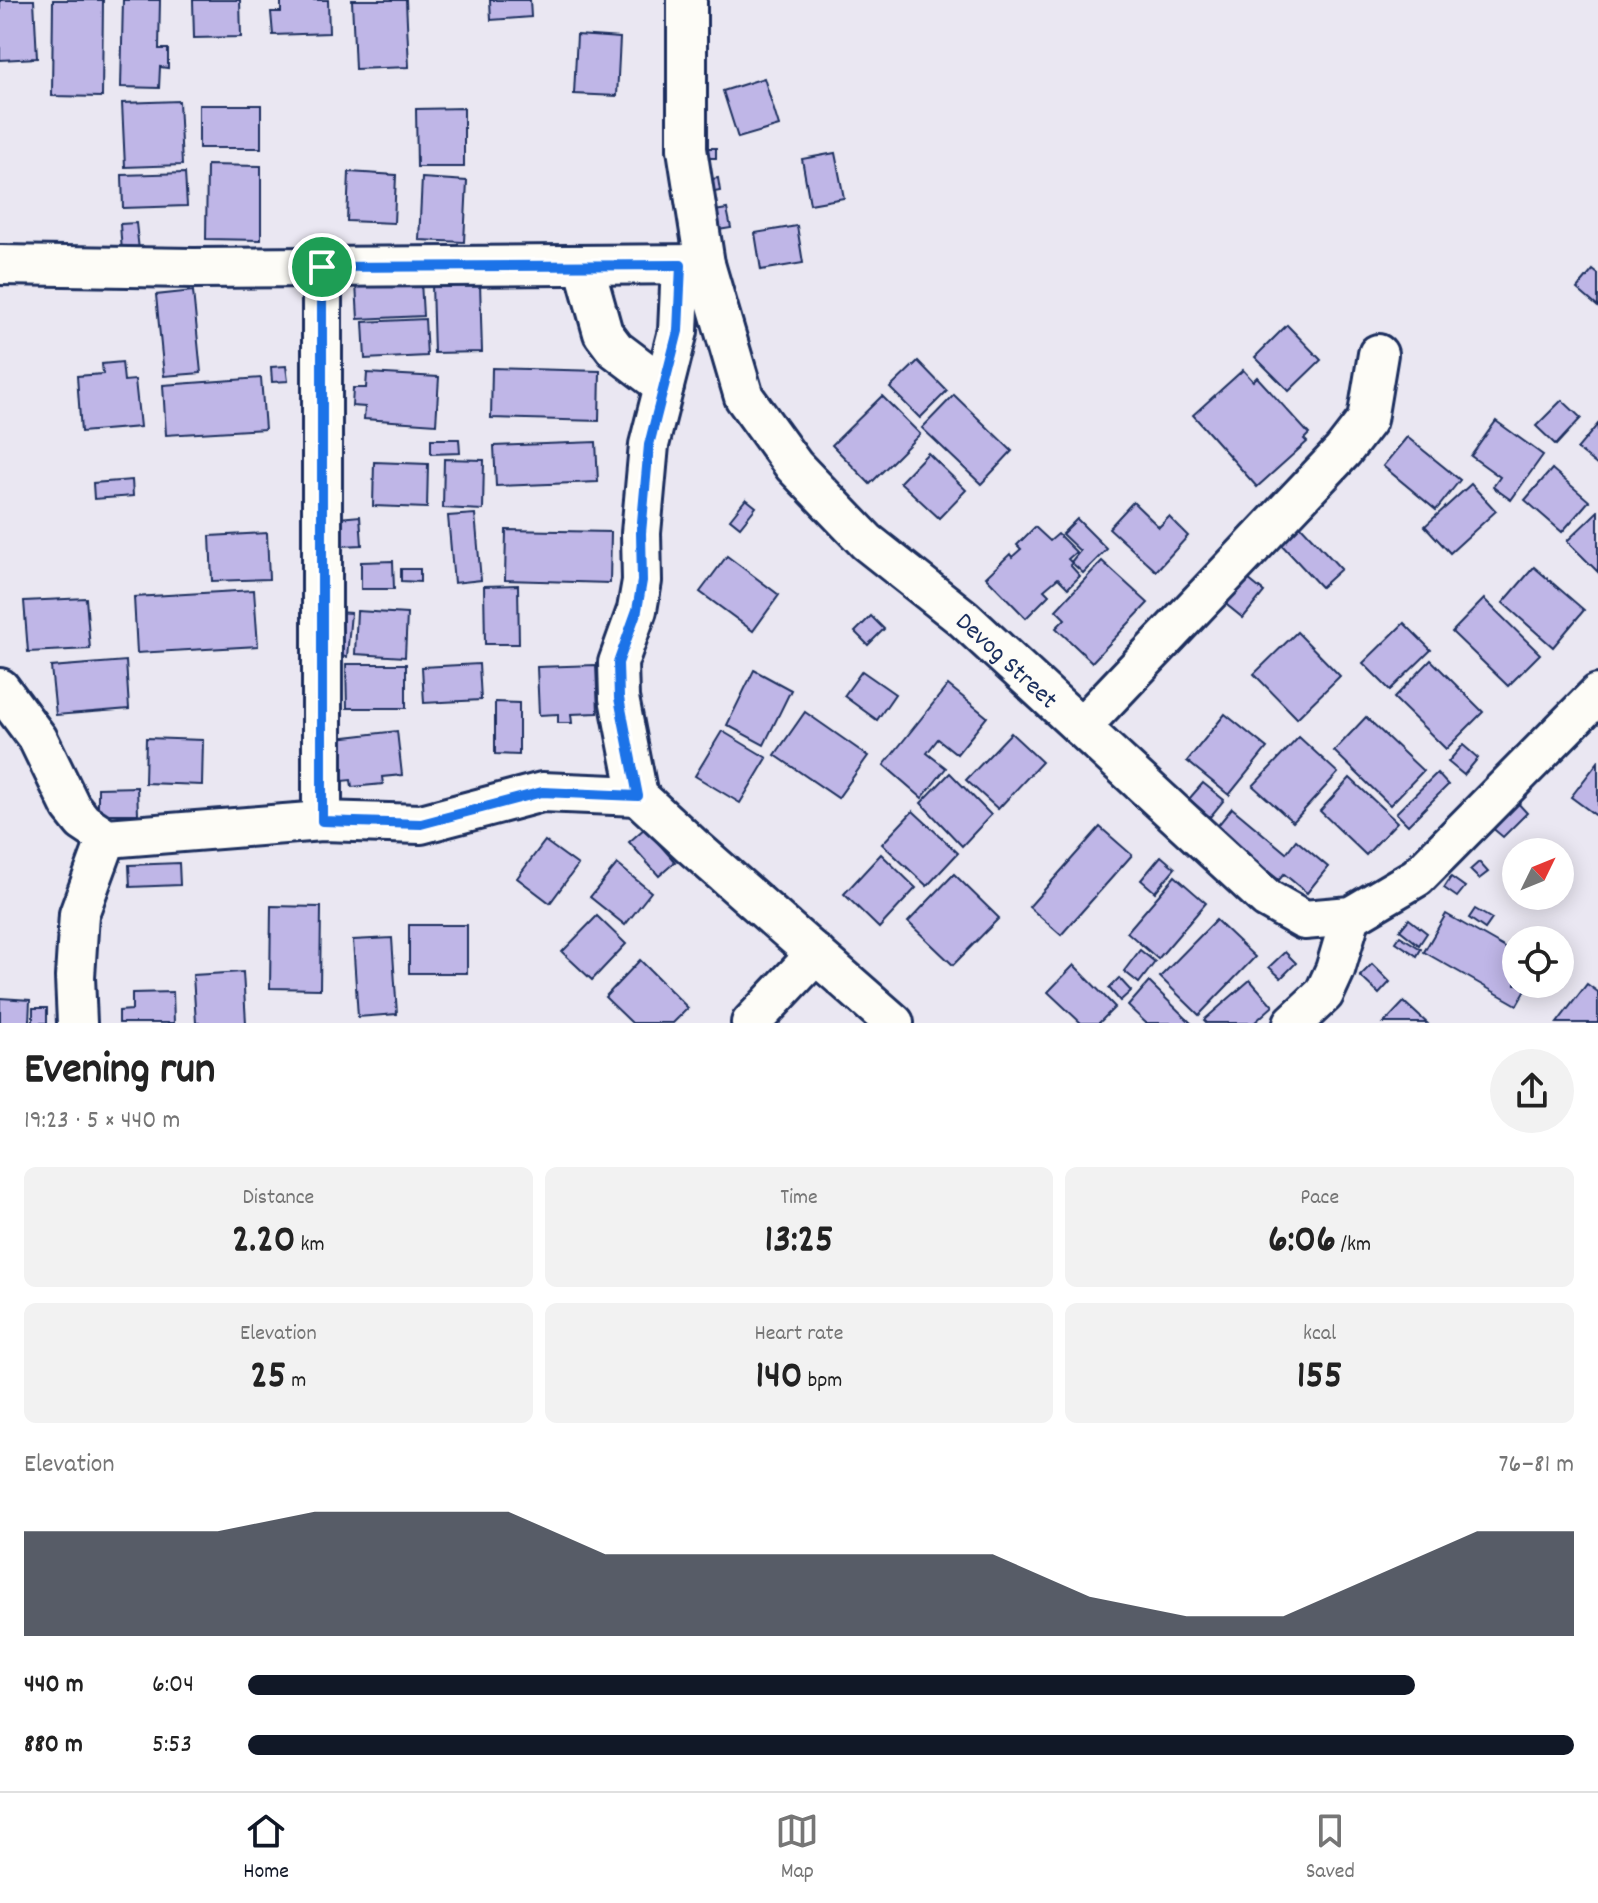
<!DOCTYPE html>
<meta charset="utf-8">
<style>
body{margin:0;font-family:Dekko,sans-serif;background:#f2f2f2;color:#222;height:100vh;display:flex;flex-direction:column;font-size:30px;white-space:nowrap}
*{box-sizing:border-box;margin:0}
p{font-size:26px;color:#767676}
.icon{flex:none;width:44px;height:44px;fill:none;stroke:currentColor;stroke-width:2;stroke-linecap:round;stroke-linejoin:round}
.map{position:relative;height:1023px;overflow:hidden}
.details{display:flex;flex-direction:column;background:#fff;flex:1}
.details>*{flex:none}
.needle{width:52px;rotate:47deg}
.fabs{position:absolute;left:1502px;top:838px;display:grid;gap:16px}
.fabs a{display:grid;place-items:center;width:72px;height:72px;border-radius:50%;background:#fff;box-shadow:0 4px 20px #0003;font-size:40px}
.pin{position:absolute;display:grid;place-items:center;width:68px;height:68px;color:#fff;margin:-34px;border:4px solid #fff;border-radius:50%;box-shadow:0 2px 8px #0007}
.round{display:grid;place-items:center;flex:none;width:84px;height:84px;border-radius:42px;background:#f2f2f2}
.summary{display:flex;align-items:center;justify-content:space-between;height:136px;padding:0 24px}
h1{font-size:44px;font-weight:700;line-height:60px}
.figures{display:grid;grid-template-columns:repeat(3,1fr);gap:12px;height:136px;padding:8px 24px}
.figures div{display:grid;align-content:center;border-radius:12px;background:#f2f2f2;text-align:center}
.figures b{font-size:40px;font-weight:700}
.figures small{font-size:22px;font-weight:400}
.figures p{font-size:22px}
.chart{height:224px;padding:16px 24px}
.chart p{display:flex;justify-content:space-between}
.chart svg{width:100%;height:144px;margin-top:8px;fill:#111827;opacity:.7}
ul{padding:0 24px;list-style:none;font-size:26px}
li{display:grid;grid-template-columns:128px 96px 1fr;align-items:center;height:60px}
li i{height:20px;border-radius:10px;background:#111827}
.dock{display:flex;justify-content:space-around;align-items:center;height:112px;border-top:2px solid #e0e0e0;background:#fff;font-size:22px;color:#767676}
.dock a{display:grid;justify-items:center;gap:4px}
.dock .active{color:#111827}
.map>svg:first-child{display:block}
</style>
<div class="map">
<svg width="1598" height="1023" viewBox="0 0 1598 1023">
<rect width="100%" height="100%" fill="#eae7f2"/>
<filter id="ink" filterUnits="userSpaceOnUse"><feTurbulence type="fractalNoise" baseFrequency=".0125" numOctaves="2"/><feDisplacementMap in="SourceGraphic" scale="16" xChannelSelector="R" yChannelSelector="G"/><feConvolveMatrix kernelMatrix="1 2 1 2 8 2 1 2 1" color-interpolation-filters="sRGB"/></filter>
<g filter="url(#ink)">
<g fill="#bfb6e7" stroke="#1b2f5e" stroke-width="2">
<polygon points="0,0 34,0 37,58 0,60"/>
<polygon points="53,0 103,0 102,97 52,96"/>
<polygon points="123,0 160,0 159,49 168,49 168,68 160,67 159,88 121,87"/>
<polygon points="193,0 240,0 241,37 194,38"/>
<polygon points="281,0 328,0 329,33 273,35 271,12 281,12"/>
<polygon points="352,0 406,0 409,67 355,69"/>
<polygon points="490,0 530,0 531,17 491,20"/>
<polygon points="577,35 620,38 617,96 574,94"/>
<polygon points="764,78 779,126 738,138 723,91"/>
<polygon points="179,101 182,165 125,167 122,103"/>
<rect x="199" y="105" width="62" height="43"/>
<polygon points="464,108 464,167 417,167 416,109"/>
<rect x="706" y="148" width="10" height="10"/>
<polygon points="835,153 844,198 810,204 802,159"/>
<polygon points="207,165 261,166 261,240 206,239"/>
<polygon points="349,172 396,175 394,223 347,221"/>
<polygon points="185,173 187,206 123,208 122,175"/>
<polygon points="422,178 467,181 464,242 419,240"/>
<polygon points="718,178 720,191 709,193 707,180"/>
<polygon points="727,209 731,228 712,231 709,212"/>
<polygon points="136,223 139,250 122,252 120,224"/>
<polygon points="797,226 803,263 761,270 755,233"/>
<polygon points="1593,270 1598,274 1598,307 1577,289"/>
<polygon points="421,281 423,316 358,319 356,284"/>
<polygon points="480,283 482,352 434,353 432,284"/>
<polygon points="193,291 201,373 164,376 156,295"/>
<polygon points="425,319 427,356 365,359 363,322"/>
<polygon points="1287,325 1321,360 1289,391 1255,357"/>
<polygon points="918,361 947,391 920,418 890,388"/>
<polygon points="122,362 124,381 135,380 140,427 81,432 77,376 103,374 102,364"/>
<polygon points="286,366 288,381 272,382 271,367"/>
<polygon points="492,368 600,371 599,421 491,418"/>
<polygon points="1243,370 1253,381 1257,377 1309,434 1304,439 1307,442 1257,487 1193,415"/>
<polygon points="367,373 439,377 436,424 364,419 365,407 352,406 353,388 366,388"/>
<polygon points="261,378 265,429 166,435 163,385"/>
<polygon points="954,395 1012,451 981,484 922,428"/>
<polygon points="882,396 920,434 870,484 832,445"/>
<polygon points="1562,400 1581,418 1556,445 1536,426"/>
<polygon points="1496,421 1543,455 1511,500 1493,487 1500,477 1471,456"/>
<polygon points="1598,424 1598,466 1577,449"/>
<polygon points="1407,437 1460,480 1436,510 1383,466"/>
<polygon points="431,439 459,439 460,453 431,454"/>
<polygon points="596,442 598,482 496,486 494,446"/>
<polygon points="928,453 966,490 939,518 900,482"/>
<polygon points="444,459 484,460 483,510 443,508"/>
<polygon points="374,462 428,464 427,508 373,506"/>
<polygon points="1552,469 1589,501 1562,532 1525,500"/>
<polygon points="132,480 133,496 94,499 93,483"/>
<polygon points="1471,484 1496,511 1450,553 1425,526"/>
<polygon points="746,499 756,507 740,527 730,519"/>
<polygon points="1133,502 1159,527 1169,517 1188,536 1156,571 1109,528"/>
<polygon points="1598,511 1598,572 1567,541"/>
<polygon points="475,514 481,580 454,583 448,516"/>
<polygon points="360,516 362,545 341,546 339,518"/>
<polygon points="1077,519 1107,549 1083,573 1071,562 1080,551 1062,534"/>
<polygon points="1300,525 1341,569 1321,587 1280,543"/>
<polygon points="1035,527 1050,541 1058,534 1076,552 1068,559 1072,563 1070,565 1080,576 1068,588 1058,578 1044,590 1049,595 1026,618 986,577 1010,554 1012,557 1021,549 1017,545"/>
<polygon points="506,530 611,532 610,583 505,580"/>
<polygon points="267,533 269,579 212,581 210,536"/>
<polygon points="727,556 779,595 753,631 700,592"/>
<polygon points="393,561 394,589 361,589 361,562"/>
<polygon points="1102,561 1148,603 1092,662 1056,628 1065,619 1056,610"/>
<polygon points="1534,567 1584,610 1553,647 1503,603"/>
<polygon points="401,569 420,569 420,582 401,581"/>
<polygon points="1243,575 1264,592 1243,618 1222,601"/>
<polygon points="518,585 519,644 485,644 484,586"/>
<polygon points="254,590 258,646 137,653 134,597"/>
<polygon points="86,598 90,649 28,652 24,601"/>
<polygon points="1484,599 1540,654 1508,686 1452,632"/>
<polygon points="357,611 407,614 405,657 355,654"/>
<polygon points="334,612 351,613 347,657 331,655"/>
<polygon points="871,616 884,629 868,645 855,632"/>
<polygon points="1404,623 1431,650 1390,690 1363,663"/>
<polygon points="1297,632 1340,676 1297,718 1254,674"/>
<polygon points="1431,660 1483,712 1446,749 1394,698"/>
<polygon points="126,661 129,709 56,715 51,667"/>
<polygon points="346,664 406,664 406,708 347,708"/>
<polygon points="479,664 481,700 424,703 422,667"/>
<polygon points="596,665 598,713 571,714 572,723 558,723 558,714 539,715 537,667"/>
<polygon points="754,670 791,690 764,745 727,725"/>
<polygon points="862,671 895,694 877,720 844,696"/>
<polygon points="948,685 987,717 957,754 938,739 927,753 946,768 922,798 884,765"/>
<polygon points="495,702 519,703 519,755 495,754"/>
<polygon points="805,712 868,756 838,798 775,755"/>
<polygon points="1225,714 1267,748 1229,795 1187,761"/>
<polygon points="1366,717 1423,771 1390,805 1334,751"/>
<polygon points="397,731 402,775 382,777 383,784 352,787 351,780 342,781 337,738"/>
<polygon points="722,731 767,758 740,803 695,776"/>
<polygon points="1011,733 1042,762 998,809 966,780"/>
<polygon points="1299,737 1338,773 1293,822 1253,786"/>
<polygon points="146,738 203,740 202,785 145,783"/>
<polygon points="1463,745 1478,758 1464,775 1448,762"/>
<polygon points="1598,762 1598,817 1571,797"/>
<polygon points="950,773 991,815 962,846 921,803"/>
<polygon points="1437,773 1448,785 1408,825 1396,813"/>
<polygon points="1350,778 1397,822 1366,855 1320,811"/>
<polygon points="1203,783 1224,800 1210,817 1189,799"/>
<polygon points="137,787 138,814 98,814 98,788"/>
<polygon points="1515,800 1527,813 1503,837 1490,826"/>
<polygon points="1232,808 1286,853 1296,840 1328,867 1307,893 1284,874 1279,880 1215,829"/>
<polygon points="913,811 958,853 927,886 882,844"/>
<polygon points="1100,827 1132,855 1061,935 1029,907"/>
<polygon points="645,828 675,862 659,876 629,842"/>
<polygon points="545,841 578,865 550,903 517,878"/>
<polygon points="881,854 916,888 879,928 844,894"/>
<polygon points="1161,856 1175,868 1155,892 1141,880"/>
<polygon points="1479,862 1488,872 1479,879 1470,870"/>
<polygon points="179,863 180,885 130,887 129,865"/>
<polygon points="617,864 651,892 625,925 590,897"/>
<polygon points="954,874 999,918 953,965 908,922"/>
<polygon points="1175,876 1206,903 1158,959 1127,932"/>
<polygon points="1451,877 1465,887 1457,897 1444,888"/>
<polygon points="271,906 321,907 320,989 270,988"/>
<polygon points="1475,909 1492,919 1485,929 1469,918"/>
<polygon points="1446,914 1516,954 1516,984 1529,984 1517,1005 1424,952"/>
<polygon points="597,916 626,944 592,980 562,952"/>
<polygon points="1409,919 1427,933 1419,945 1400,930"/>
<polygon points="1216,920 1255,957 1199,1015 1160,977"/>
<rect x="409" y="925" width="58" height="48"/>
<polygon points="1400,936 1421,949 1417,956 1396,942"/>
<polygon points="392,938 397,1014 358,1017 353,940"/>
<polygon points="1140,950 1155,962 1139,983 1124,971"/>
<polygon points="1285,952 1296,963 1281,978 1269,967"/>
<polygon points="640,960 688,1008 673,1023 632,1023 605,997"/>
<polygon points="1372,964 1390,982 1379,994 1360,976"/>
<polygon points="1074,965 1115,1007 1099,1023 1081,1023 1048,992"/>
<polygon points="243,972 246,1023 196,1023 193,975"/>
<polygon points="1119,978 1131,991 1120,1001 1109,988"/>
<polygon points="1250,980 1273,1006 1254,1023 1207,1023 1204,1020"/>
<polygon points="1149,982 1191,1023 1146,1023 1128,1006"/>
<polygon points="1587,984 1598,992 1598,1023 1557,1023"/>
<polygon points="173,992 174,1023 119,1023 119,1011 132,1010 132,993"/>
<polygon points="0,998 30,1000 29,1023 0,1023"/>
<polygon points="1404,1002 1427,1023 1384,1023"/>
<rect x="33" y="1008" width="14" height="15"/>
</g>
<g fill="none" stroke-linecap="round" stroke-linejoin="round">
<defs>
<g id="minor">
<path id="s1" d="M687,0V149L705,264L744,397L794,466L867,542L963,618L1267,899L1304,920L1351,916L1417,877L1598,694"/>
<polyline points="0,265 193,268 705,264"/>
<polyline points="584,265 603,333 615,349 664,386"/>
<polyline points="681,265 678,331 649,445 641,533 642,581 637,610 618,663 619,698 638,796 691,845 894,1023"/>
<polyline points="0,688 38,739 71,807 83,822 107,838 322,821 421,824 542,792 638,796"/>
<polyline points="1081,727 1343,451 1367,420 1378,354"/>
<polyline points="322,821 322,267"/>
<polyline points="77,1023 75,977 79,914 107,838"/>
<polyline points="751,1023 816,954"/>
<polyline points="1293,1023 1324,994 1335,970 1351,916"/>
</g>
</defs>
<use href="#minor" stroke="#1b2f5e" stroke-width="44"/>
<use href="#minor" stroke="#fdfcf7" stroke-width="38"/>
</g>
</g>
<g fill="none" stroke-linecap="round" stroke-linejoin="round" filter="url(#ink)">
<defs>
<polygon id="route" points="681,265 678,331 649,445 641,533 642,581 637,610 618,663 619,698 638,796 542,792 421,824 322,821 322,267"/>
</defs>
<use href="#route" stroke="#fff" stroke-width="16"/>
<use href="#route" stroke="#1a73e8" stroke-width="10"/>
</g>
<g text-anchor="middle" stroke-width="7" stroke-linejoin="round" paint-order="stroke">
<g font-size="26" fill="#1b2f5e" stroke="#fdfcf7">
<text dy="9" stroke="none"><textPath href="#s1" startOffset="778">Devog Street</textPath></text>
</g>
</g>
</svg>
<div class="fabs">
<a><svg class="needle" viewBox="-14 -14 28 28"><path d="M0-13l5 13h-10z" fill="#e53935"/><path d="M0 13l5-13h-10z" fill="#767676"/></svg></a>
<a><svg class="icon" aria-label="locate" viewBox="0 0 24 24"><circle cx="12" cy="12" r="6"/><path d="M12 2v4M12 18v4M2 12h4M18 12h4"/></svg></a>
</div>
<div class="pin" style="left:322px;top:267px;background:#1e9e55"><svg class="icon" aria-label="arrive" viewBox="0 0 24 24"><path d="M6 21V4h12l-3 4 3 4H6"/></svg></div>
</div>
<section class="details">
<div class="summary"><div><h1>Evening run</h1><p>19:23 · 5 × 440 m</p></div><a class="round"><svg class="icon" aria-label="share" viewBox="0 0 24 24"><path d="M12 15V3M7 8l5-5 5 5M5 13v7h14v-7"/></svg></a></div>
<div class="figures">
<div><p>Distance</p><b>2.20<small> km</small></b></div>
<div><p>Time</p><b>13:25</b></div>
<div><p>Pace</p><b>6:06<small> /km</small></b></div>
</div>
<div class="figures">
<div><p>Elevation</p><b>25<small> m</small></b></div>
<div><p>Heart rate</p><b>140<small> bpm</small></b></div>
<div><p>kcal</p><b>155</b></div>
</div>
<div class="chart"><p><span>Elevation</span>76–81 m</p>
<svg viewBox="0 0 160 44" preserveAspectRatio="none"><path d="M0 44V12L10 12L20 12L30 6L40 6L50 6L60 19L70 19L80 19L90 19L100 19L110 32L120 38L130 38L140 25L150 12L160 12V44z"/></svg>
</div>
<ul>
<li><b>440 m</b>6:04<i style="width:88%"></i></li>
<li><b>880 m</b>5:53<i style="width:100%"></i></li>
</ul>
</section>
<nav class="dock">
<a class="active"><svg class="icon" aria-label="home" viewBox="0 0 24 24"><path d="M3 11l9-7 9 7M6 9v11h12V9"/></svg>Home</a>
<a><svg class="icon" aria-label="map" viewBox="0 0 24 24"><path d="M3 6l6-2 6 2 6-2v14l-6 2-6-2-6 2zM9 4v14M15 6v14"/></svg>Map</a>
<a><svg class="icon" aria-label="saved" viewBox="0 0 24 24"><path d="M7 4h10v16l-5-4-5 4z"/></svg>Saved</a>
</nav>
